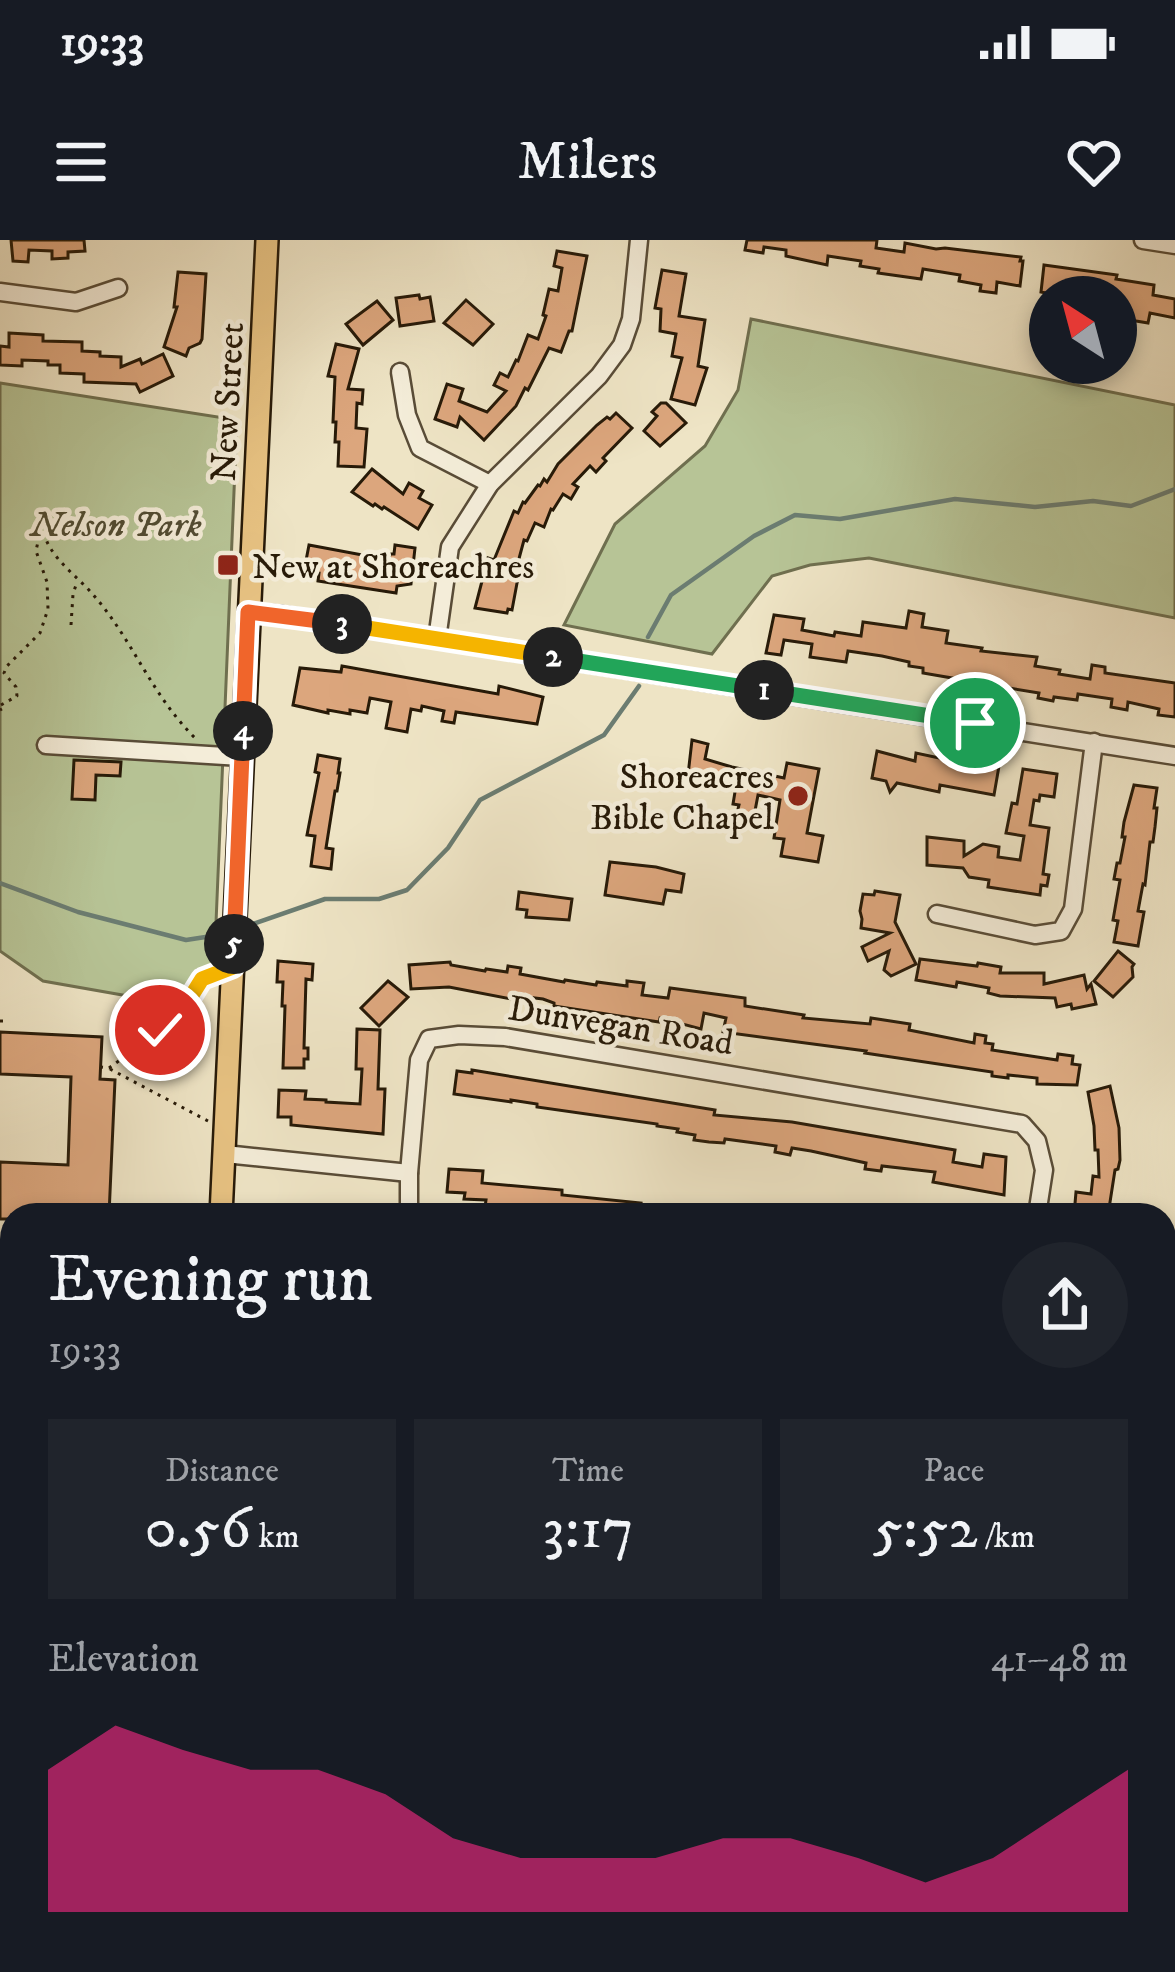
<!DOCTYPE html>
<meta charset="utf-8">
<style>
body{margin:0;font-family:"IM FELL DW Pica",serif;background:#20242c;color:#f1f3f6;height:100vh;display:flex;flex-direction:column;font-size:45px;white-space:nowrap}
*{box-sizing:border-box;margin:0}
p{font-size:39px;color:#9ea1a6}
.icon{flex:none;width:66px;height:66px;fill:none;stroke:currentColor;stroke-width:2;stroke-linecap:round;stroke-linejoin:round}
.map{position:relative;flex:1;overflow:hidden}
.side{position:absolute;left:0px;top:963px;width:1176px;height:771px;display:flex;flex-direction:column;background:#171b24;border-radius:36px 36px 0 0;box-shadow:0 6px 18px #0003}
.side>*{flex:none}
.needle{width:78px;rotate:324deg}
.controls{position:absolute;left:1029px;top:36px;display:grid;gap:24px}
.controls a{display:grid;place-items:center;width:108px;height:108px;border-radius:50%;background:#171b24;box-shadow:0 6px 18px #0003;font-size:60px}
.pin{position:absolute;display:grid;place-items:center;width:102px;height:102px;color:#fff;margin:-51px;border:6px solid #fff;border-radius:50%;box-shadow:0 3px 12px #0007}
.km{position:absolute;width:60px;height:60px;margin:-30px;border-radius:50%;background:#222;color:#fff;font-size:33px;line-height:60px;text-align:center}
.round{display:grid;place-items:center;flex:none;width:126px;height:126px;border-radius:63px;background:#20242c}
.overview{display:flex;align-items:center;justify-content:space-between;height:204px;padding:0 48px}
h1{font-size:66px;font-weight:600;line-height:90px}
.stats{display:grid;grid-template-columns:repeat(3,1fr);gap:18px;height:204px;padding:12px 48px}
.stats div{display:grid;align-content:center;border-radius:0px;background:#20242c;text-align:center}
.stats b{font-size:60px;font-weight:600}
.stats small{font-size:33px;font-weight:400}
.stats p{font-size:33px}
.chart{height:336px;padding:24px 48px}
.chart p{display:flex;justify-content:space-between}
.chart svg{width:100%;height:216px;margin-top:12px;fill:#db2777;opacity:.7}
.status{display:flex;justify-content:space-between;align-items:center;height:84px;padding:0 60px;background:#171b24;direction:ltr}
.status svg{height:33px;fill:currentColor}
header{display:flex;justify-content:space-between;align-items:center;height:156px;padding:0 48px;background:#171b24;font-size:54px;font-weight:600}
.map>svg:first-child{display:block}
</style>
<div class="status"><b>19:33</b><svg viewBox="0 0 49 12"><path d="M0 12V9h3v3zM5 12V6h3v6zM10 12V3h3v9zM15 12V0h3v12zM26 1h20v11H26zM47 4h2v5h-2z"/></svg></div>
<header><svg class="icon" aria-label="menu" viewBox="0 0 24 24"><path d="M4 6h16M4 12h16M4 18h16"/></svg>Milers<svg class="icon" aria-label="heart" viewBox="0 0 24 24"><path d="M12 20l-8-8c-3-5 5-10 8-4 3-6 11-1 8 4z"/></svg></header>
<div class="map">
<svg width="1175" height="1732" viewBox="0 0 1175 1732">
<rect width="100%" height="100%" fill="#eee4c5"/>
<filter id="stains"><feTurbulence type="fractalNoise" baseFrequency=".00167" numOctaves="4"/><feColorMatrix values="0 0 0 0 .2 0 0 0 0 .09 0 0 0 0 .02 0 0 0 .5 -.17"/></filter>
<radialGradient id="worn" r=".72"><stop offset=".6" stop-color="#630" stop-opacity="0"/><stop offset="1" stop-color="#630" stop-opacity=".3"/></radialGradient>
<g fill="#b7c496" stroke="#6f6f4f" stroke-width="3">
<polygon points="751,79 1175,165 1175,378 869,318 810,325 772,336 712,414 564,385 615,284 705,206 738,150"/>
<polygon points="0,143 237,180 214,731 197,730 170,775 128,756 43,741 0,711"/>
</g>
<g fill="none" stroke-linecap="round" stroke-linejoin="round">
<g stroke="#6b7c71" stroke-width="4.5">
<polyline points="648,397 671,355 754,296 795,275 840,279 955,259 1035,267 1093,261 1131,266 1175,249"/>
<polyline points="0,643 78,672 186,700 225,694"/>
<polyline points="241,688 325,659 379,659 407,650 448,608 480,560 604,495 639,446"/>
</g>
</g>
<g fill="#dca67d" stroke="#271a08" stroke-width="3">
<polygon points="11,0 84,0 85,11 68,12 68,18 52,19 52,11 29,10 28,22 13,21"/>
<polygon points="747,0 877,0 876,8 904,12 905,3 936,9 945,8 1021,17 1020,21 1023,21 1020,46 997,42 996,53 980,51 981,45 959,41 960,35 923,29 921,39 878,33 879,29 860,26 861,21 828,16 827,25 786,16 786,10 764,7 763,13 745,10"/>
<polygon points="557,11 587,16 572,91 569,91 561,112 549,108 528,150 525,148 516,166 484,200 460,177 457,187 435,179 447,144 463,149 459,161 487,172 506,151 494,145 500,133 508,137 516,120 518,121 528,95 538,99 546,76 543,75 549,49 558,51 562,28 554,26"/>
<polygon points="1044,25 1117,35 1116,39 1154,45 1153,55 1175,59 1175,78 1150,73 1148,83 1118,78 1121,57 1098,57 1099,55 1068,50 1067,57 1041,52"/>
<polygon points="662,30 686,34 679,76 705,80 698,126 707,128 695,165 671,159 682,118 672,116 676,94 660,91 661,69 655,68"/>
<polygon points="178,32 206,34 202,99 200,103 189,108 186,116 164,107 177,67 174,67"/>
<polygon points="419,55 420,59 430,57 434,81 400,86 396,58"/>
<polygon points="466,60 493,84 473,105 444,83"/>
<polygon points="377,61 393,80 363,105 346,84"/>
<polygon points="9,93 43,95 43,101 82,102 82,111 100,112 100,116 121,117 121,127 140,119 142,124 163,114 173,136 140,152 136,144 84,142 84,134 60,133 60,125 48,125 48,121 22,120 22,126 0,125 0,106 9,107"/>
<polygon points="336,104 359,109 348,149 363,150 362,164 357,163 356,188 367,189 364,227 338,226 339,202 335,202 336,182 333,182 335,137 328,136"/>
<polygon points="661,163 666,163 686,183 660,206 644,191 657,176 652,172"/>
<polygon points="616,173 632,188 603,218 606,221 596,232 590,226 573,244 578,247 571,259 563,254 553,270 551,269 544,287 535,283 527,301 524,300 517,326 520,327 512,370 508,369 507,373 475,368 488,318 494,320 514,271 518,273 523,262 525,263 538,245 540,246 544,239 547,242 558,224 597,185 607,177 610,179"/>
<polygon points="372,229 403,254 409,243 423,251 419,258 432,265 418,289 384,267 382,269 375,264 373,266 352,252"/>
<polygon points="309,305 389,320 390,314 394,314 395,305 415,308 411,344 397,346 396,353 318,341 319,333 304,331"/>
<polygon points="909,371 924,374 922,387 948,391 946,403 982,408 981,411 1037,417 1035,426 1060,430 1059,434 1090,439 1092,425 1105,427 1105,433 1175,443 1175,477 1158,475 1159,469 1128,462 1127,470 1111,467 1112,459 1078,454 1077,460 1054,457 1053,461 1038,458 1039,453 1009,448 1008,454 992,451 994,438 970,435 969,444 951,441 952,438 923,433 923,428 909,426 909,422 882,416 848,411 846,422 810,417 812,404 784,400 781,415 766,413 774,375 804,379 802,390 834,396 835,392 861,396 863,382 906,388"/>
<polygon points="342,426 498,454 499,446 543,457 537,484 456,472 454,483 442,481 444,471 422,466 421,471 411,469 407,492 386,488 391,462 370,458 367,473 350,470 350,474 328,470 328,473 293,465 300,428 341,432"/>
<polygon points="692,500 708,504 705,519 732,527 784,538 787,523 819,529 807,593 823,596 818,622 781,616 784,599 774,598 780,560 758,555 754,576 737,573 739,565 733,564 736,546 688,535"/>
<polygon points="877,511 915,521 916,513 958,522 999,526 994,555 940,545 939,552 897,543 890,552 886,541 872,538"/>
<polygon points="318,515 340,519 338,533 340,533 337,551 335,551 326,608 333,609 331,629 311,626 315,596 307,595 319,533 315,532"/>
<polygon points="74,520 121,522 120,536 96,535 95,560 72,559"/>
<polygon points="1023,529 1057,534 1054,557 1040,555 1039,561 1034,560 1030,585 1049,588 1043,634 1049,635 1047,646 1041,645 1040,655 988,647 989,640 969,637 963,628 927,625 927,597 964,601 964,616 983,604 999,607 998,617 1020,620 1024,596 1006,593 1012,563 1017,564"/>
<polygon points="1134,545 1157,548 1154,568 1157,568 1155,587 1153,602 1150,602 1145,645 1143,644 1138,671 1144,672 1138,706 1114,702 1118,681 1113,680 1120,640 1114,639 1117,623 1120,623 1125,597 1122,597 1124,582"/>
<polygon points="610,622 656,627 684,634 681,652 666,650 663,664 605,655"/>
<polygon points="875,651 900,655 895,682 916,724 891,736 884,730 889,711 868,721 862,707 890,693 861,688 862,679 860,671 863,654 874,655"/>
<polygon points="519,652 572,659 569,680 526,677 527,670 517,669"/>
<polygon points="1118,711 1134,724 1132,727 1133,737 1113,757 1094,741"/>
<polygon points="920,719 977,726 978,723 1001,727 1000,733 1044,733 1044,744 1084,735 1087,749 1091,744 1096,764 1072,769 1071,764 1057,767 1055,758 1000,756 988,753 989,748 957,742 956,747 916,740"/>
<polygon points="278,721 313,724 312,740 306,739 304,808 308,808 308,819 304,819 304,828 283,828 285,766 282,766 283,742 277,742"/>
<polygon points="450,722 451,725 485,731 486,729 507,732 508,726 521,728 520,734 564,742 565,740 596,745 597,742 627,746 627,741 644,743 642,755 668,758 670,748 745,758 745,766 804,775 803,778 870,784 871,778 910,784 909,790 974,803 975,794 986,796 985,803 993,804 992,810 1057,820 1058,814 1073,816 1072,824 1080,825 1077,845 1037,844 1037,838 1008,835 1008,838 992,836 992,832 878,815 865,813 866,811 723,792 726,778 704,773 701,789 660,778 659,782 554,766 554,763 543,759 518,756 517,760 449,747 411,749 409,725"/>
<polygon points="388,741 408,757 379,786 361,768"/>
<polygon points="357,789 380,790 378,849 385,849 383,894 291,885 291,877 278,877 279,850 306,851 305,859 326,860 326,862 360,864 362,829 356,829"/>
<polygon points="0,792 102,797 100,839 115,840 109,975 12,975 12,979 0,979 0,922 68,925 71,837 0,834"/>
<polygon points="472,830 715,870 714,875 792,882 955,910 953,922 982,927 984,914 1006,917 1004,955 933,942 935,932 882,926 881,931 865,929 866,923 811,911 792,908 790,915 775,912 776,906 725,899 724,903 709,902 694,900 695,895 677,892 678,889 657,886 657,884 537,867 537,864 511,860 511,862 454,854 457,831 472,833"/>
<polygon points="1110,846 1119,888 1120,920 1118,929 1115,930 1108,975 1074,975 1076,952 1091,954 1093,936 1099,937 1098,910 1095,910 1094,886 1088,852"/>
<polygon points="449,929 483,931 482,943 562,950 562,955 641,963 639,975 546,975 485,967 486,960 464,959 465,953 447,952"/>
<polygon points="0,1197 12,1198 12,1391 0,1391"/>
</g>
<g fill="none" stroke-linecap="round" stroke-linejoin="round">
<defs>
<g id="minor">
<polyline points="1143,0 1175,5"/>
<polyline points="0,52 76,62 118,48"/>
<polyline points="400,132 407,175 420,208 490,244"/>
<polyline points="248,372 282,375 1175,516"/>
<polyline points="437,399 450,307 490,244 599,136 622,105 631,79 639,0"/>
<polyline points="46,505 241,517"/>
<polyline points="937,674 1035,695 1061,691 1073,669 1094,502"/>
<polyline points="225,914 409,933"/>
<polyline points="409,975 409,933 419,820 429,799 459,795 505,797 1022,884 1037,901 1044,930 1037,975"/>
<polyline points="1164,1096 1175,1097"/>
<polyline points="0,1162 12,1164"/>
<polyline points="1164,1343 1175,1345"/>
<polyline points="0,1492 12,1492"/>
<polyline points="1164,1523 1175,1461"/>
<polyline points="1164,1563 1175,1565"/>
<polyline points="0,1704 8,1666"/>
<polyline points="894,1722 914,1732"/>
<polyline points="596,1732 597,1722"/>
<polyline points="1134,1732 1135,1722"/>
</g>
<g id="major">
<polyline points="221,975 267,0"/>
<polyline points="184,1732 184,1722"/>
</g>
</defs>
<use href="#minor" stroke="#594c37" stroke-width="21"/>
<use href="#major" stroke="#271a08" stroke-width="26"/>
<g stroke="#271a08" stroke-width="3" stroke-dasharray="3 6" stroke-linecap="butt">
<path d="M42,284C45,311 66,327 84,345C130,391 148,452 196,499"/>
<polyline points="71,385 73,354 77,342"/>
<polyline points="1,465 17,456 16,447 4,433 7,426 40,393 48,369 47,342 36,311 40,292"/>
<polyline points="0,470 2,469"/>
<polyline points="0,781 6,781"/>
<polyline points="100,827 109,828 160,791 172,787 202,739 214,734"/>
<polyline points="110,829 208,881"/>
<polyline points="0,1054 12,1045"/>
<polyline points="212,1722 239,1732"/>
</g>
<use href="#minor" stroke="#f4edd9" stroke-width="16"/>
<use href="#major" stroke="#e7c282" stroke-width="21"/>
</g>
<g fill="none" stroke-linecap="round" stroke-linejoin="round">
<defs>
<polyline id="split-1" points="764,450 975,483"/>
<polyline id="split-2" points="553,417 764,450"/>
<polyline id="split-3" points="342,384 553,417"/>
<polyline id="split-4" points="243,491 248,372 342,384"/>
<polyline id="split-5" points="234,704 243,491"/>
<polyline id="split-6" points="160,790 172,787 202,739 233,727 234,704"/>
</defs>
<use href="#split-1" stroke="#fff" stroke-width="24"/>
<use href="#split-2" stroke="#fff" stroke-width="24"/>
<use href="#split-3" stroke="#fff" stroke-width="24"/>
<use href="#split-4" stroke="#fff" stroke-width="24"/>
<use href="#split-5" stroke="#fff" stroke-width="24"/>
<use href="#split-6" stroke="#fff" stroke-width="24"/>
<use href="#split-1" stroke="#22a559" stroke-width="15"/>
<use href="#split-2" stroke="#22a559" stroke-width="15"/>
<use href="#split-3" stroke="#f5b400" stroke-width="15"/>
<use href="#split-4" stroke="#f0652b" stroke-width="15"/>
<use href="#split-5" stroke="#f0652b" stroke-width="15"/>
<use href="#split-6" stroke="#f5b400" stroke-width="15"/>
</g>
<g fill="#8f2418" stroke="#f4edd9" stroke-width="4.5">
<rect x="216" y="313" width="24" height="24" rx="6"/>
<circle cx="798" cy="556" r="12"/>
</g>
<g text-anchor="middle" stroke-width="9" stroke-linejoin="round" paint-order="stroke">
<g font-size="36" fill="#271a08" stroke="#f4edd9">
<text transform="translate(226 162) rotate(-87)" y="13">New Street</text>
<text transform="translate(621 784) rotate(9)" y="13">Dunvegan Road</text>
</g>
<g font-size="36" font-style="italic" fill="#524d33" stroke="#f4edd9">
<text x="116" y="296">Nelson Park</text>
</g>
<g font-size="36" fill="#271a08" stroke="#f4edd9" text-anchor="start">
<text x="252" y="338">New at Shoreachres</text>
<text x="774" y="548" text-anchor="end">Shoreacres<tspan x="774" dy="41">Bible Chapel</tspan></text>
</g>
</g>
<rect width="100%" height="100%" filter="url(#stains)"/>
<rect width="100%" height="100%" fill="url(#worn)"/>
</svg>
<div class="controls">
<a><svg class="needle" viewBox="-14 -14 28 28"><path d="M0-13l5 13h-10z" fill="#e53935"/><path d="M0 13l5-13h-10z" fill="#9ea1a6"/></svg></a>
</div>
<div class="pin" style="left:975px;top:483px;background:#1e9e55"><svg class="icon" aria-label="arrive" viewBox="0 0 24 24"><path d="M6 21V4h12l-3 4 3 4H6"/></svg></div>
<div class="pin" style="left:160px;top:790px;background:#d93025"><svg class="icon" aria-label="check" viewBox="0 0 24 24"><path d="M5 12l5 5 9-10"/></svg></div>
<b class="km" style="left:764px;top:450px">1</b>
<b class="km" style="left:553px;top:417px">2</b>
<b class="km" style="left:342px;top:384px">3</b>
<b class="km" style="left:243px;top:491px">4</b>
<b class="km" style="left:234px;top:704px">5</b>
<section class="side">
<div class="overview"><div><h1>Evening run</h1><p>19:33</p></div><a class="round"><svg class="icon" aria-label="share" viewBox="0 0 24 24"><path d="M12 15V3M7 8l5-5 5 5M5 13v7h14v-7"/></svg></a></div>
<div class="stats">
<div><p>Distance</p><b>0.56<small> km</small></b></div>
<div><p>Time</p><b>3:17</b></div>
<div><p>Pace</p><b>5:52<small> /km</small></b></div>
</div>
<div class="chart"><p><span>Elevation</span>41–48 m</p>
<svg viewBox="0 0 160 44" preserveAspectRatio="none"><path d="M0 44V15L10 6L20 11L30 15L40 15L50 20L60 29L70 33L80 33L90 33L100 29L110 29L120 33L130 38L140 33L150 24L160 15V44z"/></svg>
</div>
</section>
</div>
